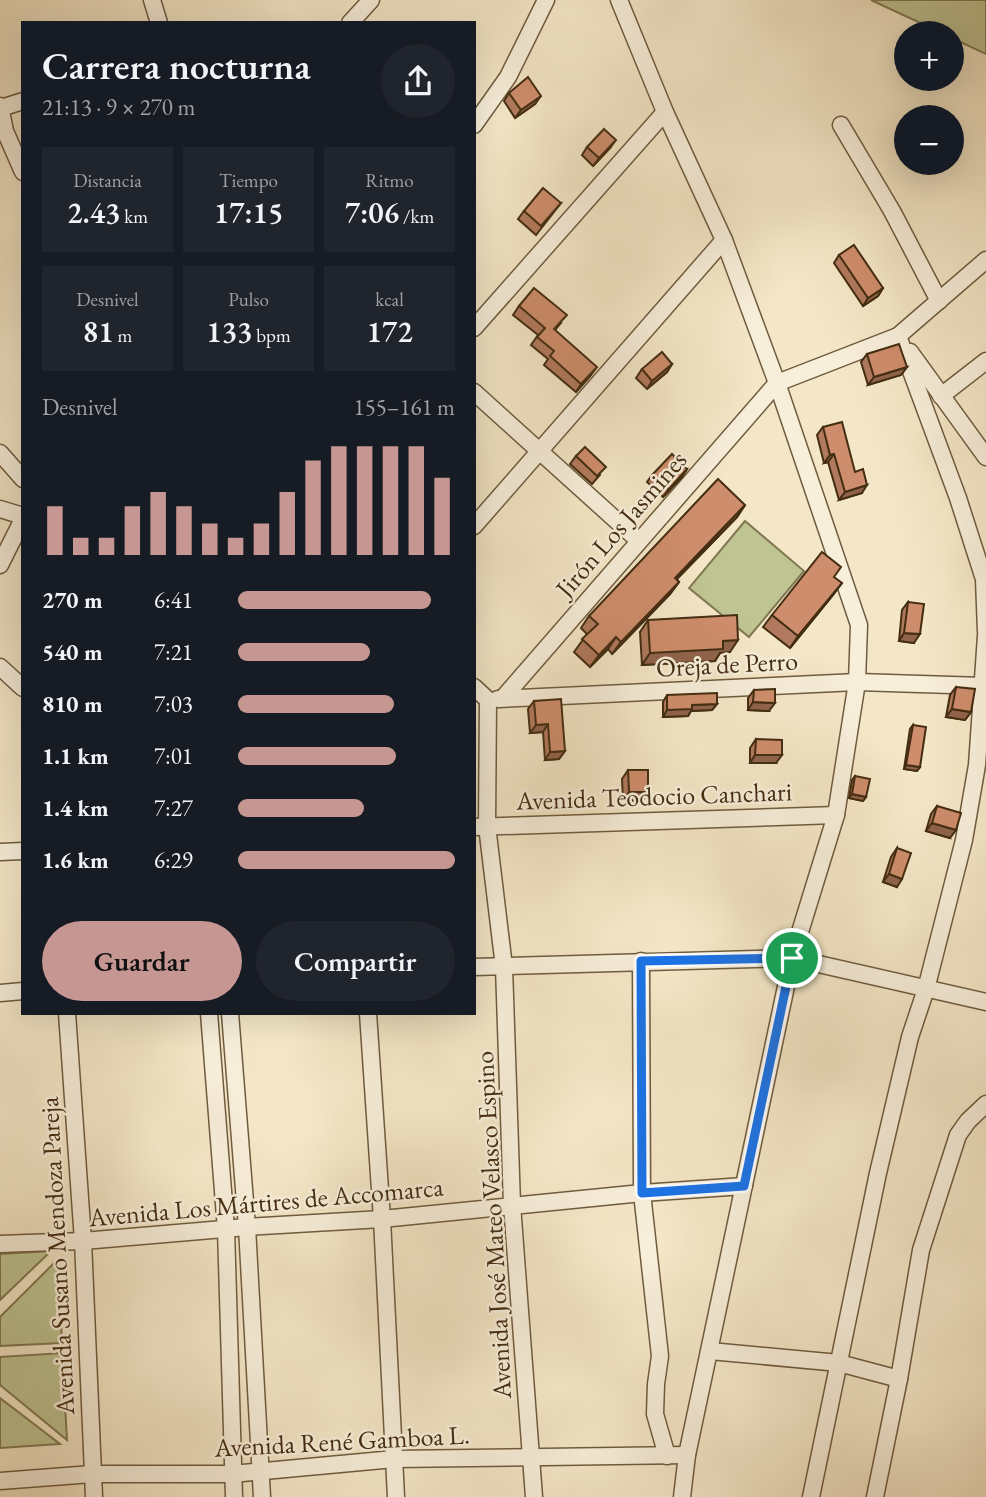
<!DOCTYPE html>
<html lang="es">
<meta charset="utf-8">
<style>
body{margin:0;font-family:"EB Garamond",serif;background:#20242c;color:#f1f3f6;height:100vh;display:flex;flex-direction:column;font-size:26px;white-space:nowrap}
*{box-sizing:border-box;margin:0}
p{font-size:23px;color:#9ea1a6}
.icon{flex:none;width:38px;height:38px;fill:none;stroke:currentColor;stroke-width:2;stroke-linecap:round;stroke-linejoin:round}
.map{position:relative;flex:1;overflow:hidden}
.side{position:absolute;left:21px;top:21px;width:455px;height:994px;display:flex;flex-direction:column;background:#171b24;border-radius:0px;box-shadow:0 7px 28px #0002}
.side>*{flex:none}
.buttons{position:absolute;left:894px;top:21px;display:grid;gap:14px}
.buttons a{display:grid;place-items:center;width:70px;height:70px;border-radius:50%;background:#171b24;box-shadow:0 7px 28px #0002;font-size:35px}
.pin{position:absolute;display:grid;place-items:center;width:60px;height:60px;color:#fff;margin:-30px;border:4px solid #fff;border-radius:50%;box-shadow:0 2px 7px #0007}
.round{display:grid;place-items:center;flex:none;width:74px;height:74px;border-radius:37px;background:#20242c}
.summary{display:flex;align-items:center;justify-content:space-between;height:119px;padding:0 21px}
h1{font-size:38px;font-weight:600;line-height:52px}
.metrics{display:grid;grid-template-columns:repeat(3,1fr);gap:10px;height:119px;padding:7px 21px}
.metrics div{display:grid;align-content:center;border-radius:0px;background:#20242c;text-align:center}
.metrics b{font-size:30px;font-weight:600}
.metrics small{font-size:19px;font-weight:400}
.metrics p{font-size:19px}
.chart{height:196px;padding:14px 21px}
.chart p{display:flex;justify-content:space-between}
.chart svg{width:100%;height:126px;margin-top:7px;stroke:#c59692;stroke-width:6}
.action{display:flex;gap:14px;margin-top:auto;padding:14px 21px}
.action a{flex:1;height:80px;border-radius:42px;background:#c59692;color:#111;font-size:28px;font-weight:600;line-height:80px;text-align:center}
.action a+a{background:#20242c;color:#f1f3f6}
ul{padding:0 21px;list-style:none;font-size:23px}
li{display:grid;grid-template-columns:112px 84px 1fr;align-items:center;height:52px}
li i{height:18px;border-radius:9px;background:#c59692}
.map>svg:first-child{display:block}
</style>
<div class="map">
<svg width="986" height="1497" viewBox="0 0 986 1497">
<rect width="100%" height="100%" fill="#f4e7c7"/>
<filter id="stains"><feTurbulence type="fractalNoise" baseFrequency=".00286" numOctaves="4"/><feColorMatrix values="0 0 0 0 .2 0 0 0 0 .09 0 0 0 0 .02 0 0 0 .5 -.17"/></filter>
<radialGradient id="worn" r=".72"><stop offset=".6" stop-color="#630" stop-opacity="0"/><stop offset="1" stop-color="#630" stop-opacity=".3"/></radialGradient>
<g fill="#bfc493" stroke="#817852" stroke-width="2">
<polygon points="871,0 986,0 986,54 952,38 952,33 942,33"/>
<polygon points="745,521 804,571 749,637 689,588"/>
<polygon points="51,1251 0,1300 0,1254"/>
<polygon points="58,1259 62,1343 0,1346 0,1317"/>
<polygon points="62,1353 67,1440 0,1385 0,1357"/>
<polygon points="0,1398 60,1444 0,1448"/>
</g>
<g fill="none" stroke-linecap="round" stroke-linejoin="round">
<defs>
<g id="minor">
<polyline points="152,0 159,23"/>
<polyline points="619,0 665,112 724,240 777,383 859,625 857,682 836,815 792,958 687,1455 682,1497"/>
<polyline points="350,23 371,0"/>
<polyline points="0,106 5,131 23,172"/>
<polyline points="1,108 23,101"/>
<polyline points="474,125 508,77 546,0"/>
<polyline points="841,125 892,211 939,301"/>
<polyline points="474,328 665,112"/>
<polyline points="898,336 958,498 984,579 986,632"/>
<polyline points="910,352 986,457"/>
<polyline points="474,392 638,540"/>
<polyline points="941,396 986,361"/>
<polyline points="0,453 23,479"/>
<polyline points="0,509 23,516"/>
<polyline points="474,526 724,240"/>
<polyline points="0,565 23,519"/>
<polyline points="0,667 23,688"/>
<polyline points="474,687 488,700 487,826 504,967 512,1205 534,1497"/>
<polyline points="503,698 777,383 898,336 986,260"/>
<polyline points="498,699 857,682 983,686 986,692"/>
<polyline points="474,827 836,815"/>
<polyline points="0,852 23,851"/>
<polyline points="641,961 642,1193 660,1356 656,1384 655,1414 667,1456"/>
<polyline points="474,967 792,958 986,1002"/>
<polyline points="0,993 23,991"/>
<polyline points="67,1013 83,1241 94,1497"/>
<polyline points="209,1013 226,1229 234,1497"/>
<polyline points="230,1013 247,1227 262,1497"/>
<polyline points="368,1013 382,1219 396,1497"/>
<polyline points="0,1244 83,1241 247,1227 382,1219 642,1193 744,1186"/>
<polyline points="710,1351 839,1363 899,1379"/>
<polyline points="0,1481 92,1474 232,1474 394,1459 687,1455"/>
<polyline points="811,1497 878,1173 910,1037 926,989 964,840 977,765 986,636"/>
<polyline points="875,1497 899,1379 921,1250 958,1135 968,1121 986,1104"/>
</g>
</defs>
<use href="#minor" stroke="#6f5c3e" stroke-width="19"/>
<use href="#minor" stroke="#f8efdb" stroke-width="16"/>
</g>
<g fill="#b1795d" stroke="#432d11" stroke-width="2">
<polygon points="509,93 535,104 515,118 504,101"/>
<polygon points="587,147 610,148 593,166 582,155"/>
<polygon points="561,203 536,235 518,219 524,211"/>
<polygon points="839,255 883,288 878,296 863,306 834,263"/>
<polygon points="519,306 561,323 555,330 591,375 576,392 544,365 548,359 531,345 538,335 513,315"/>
<polygon points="867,354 907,367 901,375 868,385 861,362"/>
<polygon points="672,364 667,372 647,389 636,378 642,369"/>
<polygon points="823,427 855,472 862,493 839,500 828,462 824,463 817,435"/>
<polygon points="576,456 600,475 592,484 570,464"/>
<polygon points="687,469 682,477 663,497 647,482 653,474"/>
<polygon points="745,505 737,517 677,579 679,582 670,594 612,654 608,649 590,667 574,652 587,634 581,628 589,616"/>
<polygon points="842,583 833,595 790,648 763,627 772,615"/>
<polygon points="908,602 914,643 899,641 902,610"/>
<polygon points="648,620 730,652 720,653 715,661 642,665 640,632"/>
<polygon points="956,687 971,712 965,720 946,717 950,695"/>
<polygon points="754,690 769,711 748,710 748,698"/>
<polygon points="667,695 717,704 712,710 691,711 688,716 663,717 663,702"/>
<polygon points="534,701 565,751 559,759 545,760 543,732 530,733 528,709"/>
<polygon points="913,725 920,767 917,771 904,769 910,729"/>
<polygon points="756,739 776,763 750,763 750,748"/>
<polygon points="628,770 648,792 643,800 623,801 622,779"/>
<polygon points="855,776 866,797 863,801 849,798 852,780"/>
<polygon points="937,806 950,838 926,831 931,814"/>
<polygon points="897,848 897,887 883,882 891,857"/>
</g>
<g fill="#90634c" stroke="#432d11" stroke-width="2">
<polygon points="541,96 535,104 515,118 521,110"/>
<polygon points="616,140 610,148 593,166 599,158"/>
<polygon points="883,288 878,296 863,306 868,298"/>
<polygon points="672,364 667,372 647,389 652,381"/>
<polygon points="597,367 591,375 576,392 581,384"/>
<polygon points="907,367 901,375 868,385 874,377"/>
<polygon points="834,454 828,462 824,463 830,455"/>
<polygon points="687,469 682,477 663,497 669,489"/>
<polygon points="867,485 862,493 839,500 845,492"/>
<polygon points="745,505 737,517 666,590 675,578"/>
<polygon points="679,582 670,594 612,654 621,642"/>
<polygon points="842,583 833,595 790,648 798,636"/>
<polygon points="904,633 920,634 914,643 899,641"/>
<polygon points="616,637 608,649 590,667 599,655"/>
<polygon points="738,640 730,652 720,653 715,661 642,665 650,653 723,641"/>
<polygon points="753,702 775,703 769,711 748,710"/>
<polygon points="717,704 712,710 691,711 688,716 663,717 667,710 692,705"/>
<polygon points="952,709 971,712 965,720 946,717"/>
<polygon points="548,724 543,732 530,733 536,725"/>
<polygon points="565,751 559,759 545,760 550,752"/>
<polygon points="755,755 782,755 776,763 750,763"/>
<polygon points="906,765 920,767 917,771 904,769"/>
<polygon points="629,792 648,792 643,800 623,801"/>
<polygon points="852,794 866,797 863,801 849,798"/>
<polygon points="932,823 956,830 950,838 926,831"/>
<polygon points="889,874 902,879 897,887 883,882"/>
</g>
<g fill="#ce8d6c" stroke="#432d11" stroke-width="2">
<polygon points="528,77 541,96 521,110 509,93"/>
<polygon points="604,129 616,140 599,158 587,147"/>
<polygon points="543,188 561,203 541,226 524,211"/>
<polygon points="854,245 883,288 868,298 839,255"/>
<polygon points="534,288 567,315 554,329 597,367 581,384 550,356 554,351 537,337 545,328 519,306"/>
<polygon points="899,344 907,367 874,377 867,354"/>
<polygon points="662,352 672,364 652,381 642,369"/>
<polygon points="842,422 855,472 863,469 867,485 845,492 834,454 830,455 823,427"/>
<polygon points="585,447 606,467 597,476 576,456"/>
<polygon points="672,454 687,469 669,489 653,474"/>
<polygon points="718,479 745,505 675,578 679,582 621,642 616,637 599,655 582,639 598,624 589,616"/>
<polygon points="822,552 841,567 834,577 842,583 798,636 772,615"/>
<polygon points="908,602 924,604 920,634 904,633"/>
<polygon points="737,615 738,640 723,641 723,649 650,653 648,620"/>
<polygon points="956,687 975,689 971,712 952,709"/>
<polygon points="775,689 775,703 753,702 754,690"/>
<polygon points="717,693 717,704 692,705 692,709 667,710 667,695"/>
<polygon points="561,699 565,751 550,752 548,724 536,725 534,701"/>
<polygon points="913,725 926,727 920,767 906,765"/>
<polygon points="756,739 782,740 782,755 755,755"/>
<polygon points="628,770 648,770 648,792 629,792"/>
<polygon points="855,776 870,779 866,797 852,794"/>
<polygon points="937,806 961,813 956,830 932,823"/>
<polygon points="897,848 911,853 902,879 889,874"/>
</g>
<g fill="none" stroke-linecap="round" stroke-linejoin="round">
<defs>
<polygon id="route" points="792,958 744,1186 642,1193 641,961"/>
</defs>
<use href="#route" stroke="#fff" stroke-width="14"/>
<use href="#route" stroke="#1a73e8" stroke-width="9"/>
</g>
<g text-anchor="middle" stroke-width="5" stroke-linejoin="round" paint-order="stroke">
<g font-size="26" fill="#432d11" stroke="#f8efdb">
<text transform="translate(621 524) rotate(-49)" y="9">Jirón Los Jasmines</text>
<text transform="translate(727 664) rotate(-3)" y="9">Oreja de Perro</text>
<text transform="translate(654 796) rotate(-2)" y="9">Avenida Teodocio Canchari</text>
<text transform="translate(266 1202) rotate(-5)" y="9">Avenida Los Mártires de Accomarca</text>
<text transform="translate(493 1225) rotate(-93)" y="9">Avenida José Mateo Velasco Espino</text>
<text transform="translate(57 1256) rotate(-93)" y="9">Avenida Susano Mendoza Pareja</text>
<text transform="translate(342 1441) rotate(-3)" y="9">Avenida René Gamboa L.</text>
</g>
</g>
<rect width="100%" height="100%" filter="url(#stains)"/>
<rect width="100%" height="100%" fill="url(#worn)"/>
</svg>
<div class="buttons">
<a>+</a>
<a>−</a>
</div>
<div class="pin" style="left:792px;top:958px;background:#1e9e55"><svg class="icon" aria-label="arrive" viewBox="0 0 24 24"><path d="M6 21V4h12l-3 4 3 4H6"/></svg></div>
<section class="side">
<div class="summary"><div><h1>Carrera nocturna</h1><p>21:13 · 9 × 270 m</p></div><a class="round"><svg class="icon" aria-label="share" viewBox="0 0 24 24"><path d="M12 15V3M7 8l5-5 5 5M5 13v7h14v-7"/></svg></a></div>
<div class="metrics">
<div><p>Distancia</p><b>2.43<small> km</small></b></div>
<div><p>Tiempo</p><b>17:15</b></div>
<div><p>Ritmo</p><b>7:06<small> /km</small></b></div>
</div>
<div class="metrics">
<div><p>Desnivel</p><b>81<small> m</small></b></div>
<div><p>Pulso</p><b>133<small> bpm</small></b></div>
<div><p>kcal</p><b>172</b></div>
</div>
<div class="chart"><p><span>Desnivel</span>155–161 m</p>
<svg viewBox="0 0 160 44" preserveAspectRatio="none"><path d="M5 44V27M15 44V38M25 44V38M35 44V27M45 44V22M55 44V27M65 44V33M75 44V38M85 44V33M95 44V22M105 44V11M115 44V6M125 44V6M135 44V6M145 44V6M155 44V17"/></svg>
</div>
<ul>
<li><b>270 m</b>6:41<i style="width:89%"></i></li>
<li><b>540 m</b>7:21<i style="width:61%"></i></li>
<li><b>810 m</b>7:03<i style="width:72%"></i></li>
<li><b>1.1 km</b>7:01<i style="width:73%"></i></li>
<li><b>1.4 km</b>7:27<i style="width:58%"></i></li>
<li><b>1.6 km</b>6:29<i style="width:100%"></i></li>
</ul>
<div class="action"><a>Guardar</a><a>Compartir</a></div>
</section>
</div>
